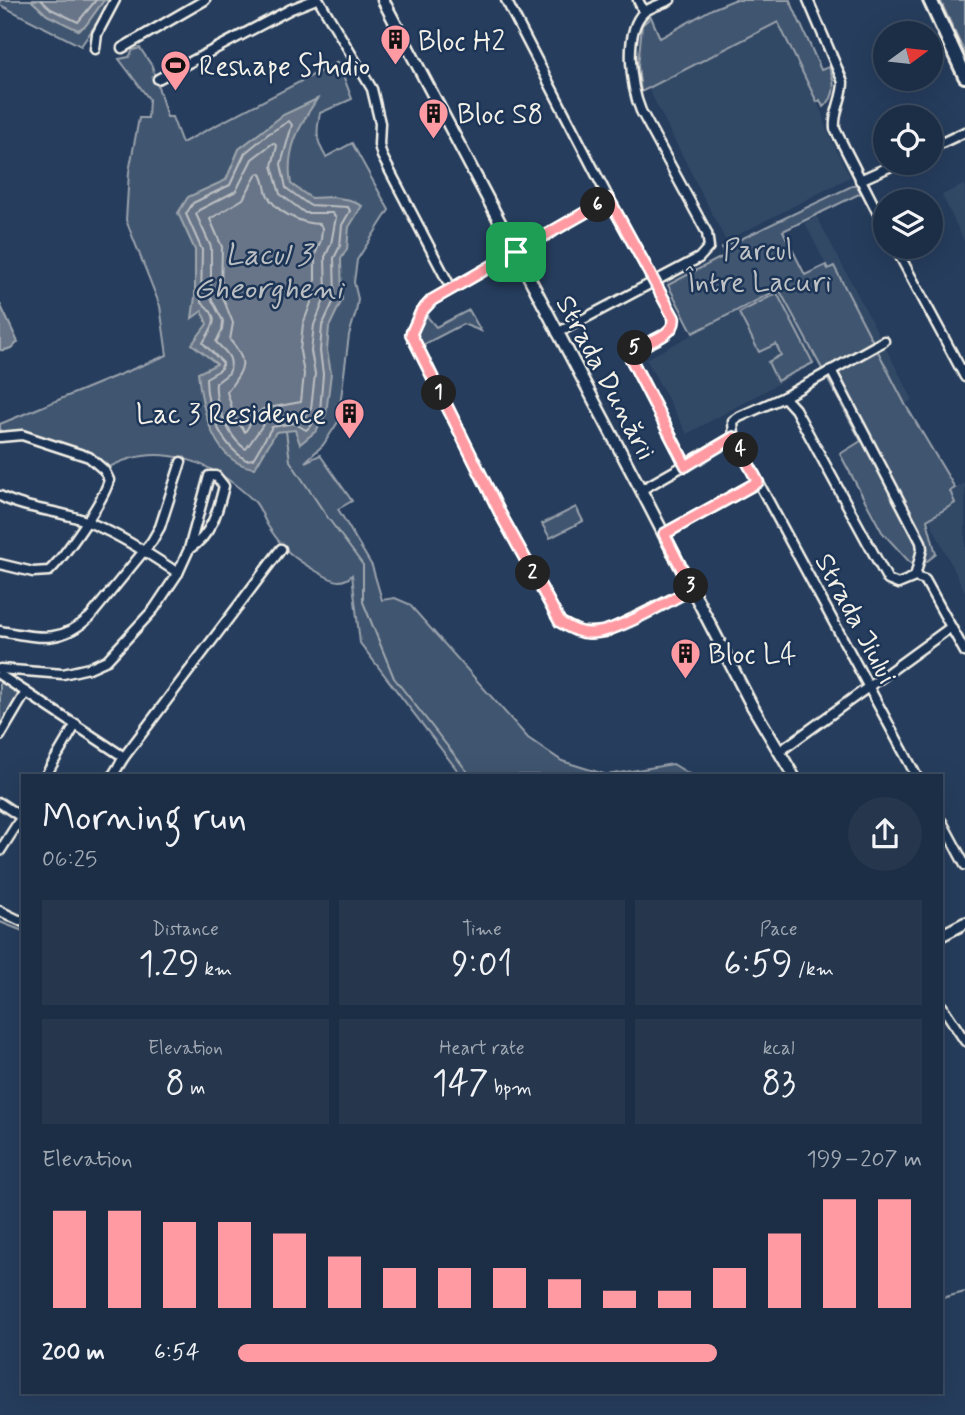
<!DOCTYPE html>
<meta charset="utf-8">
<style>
body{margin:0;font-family:Mynerve,sans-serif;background:#25364d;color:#f1f3f6;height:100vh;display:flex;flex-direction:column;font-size:26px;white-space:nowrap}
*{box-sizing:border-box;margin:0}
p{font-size:23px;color:#a0a8b3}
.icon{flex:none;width:38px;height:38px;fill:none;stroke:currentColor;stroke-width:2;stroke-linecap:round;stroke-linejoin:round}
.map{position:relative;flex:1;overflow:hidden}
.side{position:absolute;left:21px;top:774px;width:922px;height:620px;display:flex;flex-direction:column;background:#1c2e46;border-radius:0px;box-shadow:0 7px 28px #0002,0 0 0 2px #3a4a5f}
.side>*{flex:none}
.needle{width:46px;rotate:75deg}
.fabs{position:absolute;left:873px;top:21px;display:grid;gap:14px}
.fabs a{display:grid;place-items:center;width:70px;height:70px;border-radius:50%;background:#1c2e46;box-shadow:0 7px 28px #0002,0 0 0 2px #3a4a5f;font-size:35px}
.pin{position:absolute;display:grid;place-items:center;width:60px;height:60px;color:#fff;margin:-30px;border-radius:14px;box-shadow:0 4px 10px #0006}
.km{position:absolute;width:35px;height:35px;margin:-18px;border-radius:50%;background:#222;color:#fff;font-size:19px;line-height:35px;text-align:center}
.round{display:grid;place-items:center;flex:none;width:74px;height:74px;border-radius:37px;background:#25364d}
.summary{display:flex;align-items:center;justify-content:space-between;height:119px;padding:0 21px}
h1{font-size:38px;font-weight:600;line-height:52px}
.metrics{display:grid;grid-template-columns:repeat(3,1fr);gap:10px;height:119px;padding:7px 21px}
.metrics div{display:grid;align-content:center;border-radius:0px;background:#25364d;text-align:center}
.metrics b{font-size:35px;font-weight:600}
.metrics small{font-size:19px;font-weight:400}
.metrics p{font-size:19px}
.chart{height:196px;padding:14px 21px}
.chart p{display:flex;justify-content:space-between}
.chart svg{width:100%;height:126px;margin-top:7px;stroke:#ff9aa2;stroke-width:6}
ul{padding:0 21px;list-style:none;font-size:23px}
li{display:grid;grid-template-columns:112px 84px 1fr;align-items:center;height:52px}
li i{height:18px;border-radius:9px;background:#ff9aa2}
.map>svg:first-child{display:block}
</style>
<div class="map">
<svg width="965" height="1415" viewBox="0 0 965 1415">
<rect width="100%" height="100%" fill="#263d5d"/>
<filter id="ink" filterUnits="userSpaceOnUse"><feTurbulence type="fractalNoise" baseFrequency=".0143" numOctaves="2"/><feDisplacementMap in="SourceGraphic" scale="14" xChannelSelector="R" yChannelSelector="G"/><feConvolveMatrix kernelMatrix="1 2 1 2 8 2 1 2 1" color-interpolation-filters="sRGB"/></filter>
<g filter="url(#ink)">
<g fill="#334966">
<polygon points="778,22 824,117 826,129 850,177 726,241 648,88"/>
<polygon points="965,184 965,243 942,195"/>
<polygon points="817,217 913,400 905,404 834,266 828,269 805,223"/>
<polygon points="779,289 817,362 687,434 646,359"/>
<polygon points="965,483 965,592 929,519 955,503 950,491"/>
</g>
<g fill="#40546f" stroke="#9aa2ac" stroke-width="2">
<polygon points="0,0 31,0 47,15 79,30 86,25 104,0 112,1 81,46 0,5"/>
<path d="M734,0H790L821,70L829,67C835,81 837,97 823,107L820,100L817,102L778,22L641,92L638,66L642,25L651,17L660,38L712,9Z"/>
<polygon points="940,0 965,0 965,54"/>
<path d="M140,48L152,66L167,117H172L182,143L338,62L352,99L320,113C316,132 316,141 326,157L352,143L389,210L357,260L354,282L358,299L356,312L349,335L338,422L323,445L305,462L320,455L352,501L338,509L372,566L382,600L395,598L409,604L528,738L562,761L607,775L673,764L691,775H461L360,643L352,575C348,579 345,581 339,581C330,581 299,561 292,555C283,548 274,535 268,526C263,518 261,509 255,502C213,461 158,438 104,470L89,457L23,435L0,437V424L167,355L160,306L126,220L129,172L139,118H148L149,99L119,59L129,57L133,50Z"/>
<polygon points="856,184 861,193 783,231 805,275 826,265 828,269 834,266 905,404 955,488 950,491 955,503 927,520 936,554 922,565 914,567 882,532 840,454 861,441 779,289 693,333 668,285 724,256 722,248"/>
<polygon points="777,293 813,363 777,381 768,362 781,355 776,344 759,352 739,313"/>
<polygon points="469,310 481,331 463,324 419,347 415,332 425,314 436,327"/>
<polygon points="576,507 583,521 550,538 542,524"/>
<polygon points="0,680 16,690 19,698 0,729"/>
</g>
<g fill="#677588" stroke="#9fa7ae" stroke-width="2">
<polygon points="31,0 104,0 86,25 78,30 47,15"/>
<path d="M317,99C299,126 285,151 291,184L311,198L332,197L350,200L362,206L349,227L347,249L341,259L342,300L329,327L327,350L331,373L326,414L316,431L300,444L295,430L276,432L255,468C213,464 202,409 198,373L217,364L192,344L207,324L202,311L192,318L195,297V250L178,213L188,197L226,180L239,149L283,115Z"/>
<path d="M0,304L18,342C13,348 8,351 0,350Z"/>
</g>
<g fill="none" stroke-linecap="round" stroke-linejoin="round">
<g stroke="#bcbfc2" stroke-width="2">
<polyline points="41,0 51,9 78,22 96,0"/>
<path d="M289,121L292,125L281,164L286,188L309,205L348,207L350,211L342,225L340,246L334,258L335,298L322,326L320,351L323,374L320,411L311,426L306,430L294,423L272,427L253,459L246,460C220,444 206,408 206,378L220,370L223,363L203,343C212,326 223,319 201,302L202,250L186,214L193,203L230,185L245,153L268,134Z"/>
<path d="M273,143L277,146L272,166L280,194L305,213H332L336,217L331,244L325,257L326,295L314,325L311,351L315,374L311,409L305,417L293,415L267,419L246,449C229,439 214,403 216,383L229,373C235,357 225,352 216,342L222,330L223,321L211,298V247L196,214L199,210L236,191L252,159Z"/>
<path d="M260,173C265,179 264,186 267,194C275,212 301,224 320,224L322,228L321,240L315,255V292L303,324L300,351L304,374L301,402L263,409L255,416L245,432L235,418L227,392C242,370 251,364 230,340L233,323L221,293L222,247L210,219L243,199L257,174Z"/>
</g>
<g stroke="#9fa7ae" stroke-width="2">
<polyline points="286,431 290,461 328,518 363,565 363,602 394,678 470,775"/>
<polyline points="0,922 23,931"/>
<polyline points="942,1298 965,1292"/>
</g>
<defs>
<g id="minor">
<polyline points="319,0 372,89 380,123 379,145 382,156 451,288"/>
<path d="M506,0L609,199L674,318C676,335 648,342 634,349L631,352V359L686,466"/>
<polyline points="638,0 644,12"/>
<path d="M808,0L843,82C843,99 833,112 835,129L886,229"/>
<polyline points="122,48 205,0"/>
<polyline points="95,49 97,34 115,0"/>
<polyline points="158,79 291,9 314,0"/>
<polyline points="931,148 965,132"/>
<polyline points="860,180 898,163"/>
<polyline points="609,199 432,300 421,312 411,334 501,515 560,622 581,632 605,632 692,589"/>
<polyline points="895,247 965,377"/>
<path d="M557,333L699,258L709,247L707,233L641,111C631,87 623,32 644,12C650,7 662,4 670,0"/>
<polyline points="884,341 784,397 739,417 733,421 734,437 916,775"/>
<polyline points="831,370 921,542 922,549 915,577"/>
<polyline points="784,397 795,409 888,580 898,584 915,577 925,580 965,652"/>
<path d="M0,437L22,435L89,457L104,470L109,480C104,500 65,556 49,571L33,572L0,564"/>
<polyline points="641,490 734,437"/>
<path d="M0,496C29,511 61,510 88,522C120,535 149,554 178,573"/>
<polyline points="664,534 758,482"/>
<path d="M0,631C38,637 59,645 90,617L152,541L160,527L181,462"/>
<path d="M0,669L63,674L89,668L107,660L154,609L178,573L189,549L209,476H216L224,486C218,510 212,535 189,549"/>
<polyline points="0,675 124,757"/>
<polyline points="0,736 26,692"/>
<polyline points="779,752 951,627"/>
<polyline points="46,775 76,724"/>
<polyline points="113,775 124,757 281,549"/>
<polyline points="0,803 21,817"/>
<polyline points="942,822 965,865"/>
<polyline points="0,851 23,815"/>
<polyline points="0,911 23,922"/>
<polyline points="942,1006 965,1041"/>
</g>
<g id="tertiary">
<polyline points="383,0 641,490 751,704 793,775"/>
<polyline points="942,935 965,923"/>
</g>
<polyline id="primary" points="930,0 965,76"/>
</defs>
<use href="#minor" stroke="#f4f1e8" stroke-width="13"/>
<use href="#tertiary" stroke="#f4f1e8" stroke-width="15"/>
<use href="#primary" stroke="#f4f1e8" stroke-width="18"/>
<use href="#minor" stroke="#1d3557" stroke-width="8"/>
<use href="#tertiary" stroke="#1d3557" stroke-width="10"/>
<use href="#primary" stroke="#1d3557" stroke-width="12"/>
</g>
</g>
<g fill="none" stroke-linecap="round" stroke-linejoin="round" filter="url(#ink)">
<defs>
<path id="route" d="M609,199L674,318C676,335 648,342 635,349L631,352V359L686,466L734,437L758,482L664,534L692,589C668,601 616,633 591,633C580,634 569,628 560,622L501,515L411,334L421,312L432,300Z"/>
</defs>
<use href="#route" stroke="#fff" stroke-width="14"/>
<use href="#route" stroke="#ff9aa2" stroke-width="9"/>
</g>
<defs>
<symbol id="building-pin" viewBox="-11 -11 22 30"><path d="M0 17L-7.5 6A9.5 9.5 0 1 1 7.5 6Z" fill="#ff9aa2" stroke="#1d3557"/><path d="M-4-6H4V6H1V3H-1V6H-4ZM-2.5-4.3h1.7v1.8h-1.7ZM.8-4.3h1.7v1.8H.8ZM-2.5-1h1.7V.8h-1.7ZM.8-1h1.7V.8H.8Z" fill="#111"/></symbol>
<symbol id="stadium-pin" viewBox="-11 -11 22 30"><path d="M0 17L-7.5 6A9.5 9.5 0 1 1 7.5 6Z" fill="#ff9aa2" stroke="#1d3557"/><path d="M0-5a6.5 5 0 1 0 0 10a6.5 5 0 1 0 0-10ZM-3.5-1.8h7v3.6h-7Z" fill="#111"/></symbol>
</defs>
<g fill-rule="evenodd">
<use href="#building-pin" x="378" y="22" width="35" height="47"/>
<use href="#stadium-pin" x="158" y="48" width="35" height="47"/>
<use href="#building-pin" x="416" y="96" width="35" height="47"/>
<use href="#building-pin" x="332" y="396" width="35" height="47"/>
<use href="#building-pin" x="668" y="636" width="35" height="47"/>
</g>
<g text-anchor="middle" stroke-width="5" stroke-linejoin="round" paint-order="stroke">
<g font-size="28" fill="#f4f1e8" stroke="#1d3557" text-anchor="start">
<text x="418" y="50">Bloc H2</text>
<text x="199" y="75">Reshape Studio</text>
<text x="457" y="123">Bloc S8</text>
<text x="326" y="423" text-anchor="end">Lac 3 Residence</text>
<text x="708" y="663">Bloc L4</text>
</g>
<g font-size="28" fill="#bec2c4" stroke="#1d3557">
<text x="758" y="259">Parcul<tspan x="758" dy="32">Între Lacuri</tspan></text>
</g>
<g font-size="28" fill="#f4f1e8" stroke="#1d3557">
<text transform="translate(607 377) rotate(62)" y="10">Strada Dunării</text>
<text transform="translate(857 618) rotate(62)" y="10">Strada Jiului</text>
</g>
<g font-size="30" font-style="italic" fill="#bcbfc2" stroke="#1d3557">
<text x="268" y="264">Lacul 3<tspan x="268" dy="34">Gheorgheni</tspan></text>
</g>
</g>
</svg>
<div class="fabs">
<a><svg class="needle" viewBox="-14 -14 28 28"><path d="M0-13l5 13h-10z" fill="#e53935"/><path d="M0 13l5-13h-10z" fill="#a0a8b3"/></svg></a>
<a><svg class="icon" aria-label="locate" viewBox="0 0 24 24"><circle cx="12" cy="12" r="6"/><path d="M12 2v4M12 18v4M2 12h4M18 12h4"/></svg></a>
<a><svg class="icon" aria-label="layers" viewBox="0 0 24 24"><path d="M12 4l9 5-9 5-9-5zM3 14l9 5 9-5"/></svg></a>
</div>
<div class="pin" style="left:516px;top:252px;background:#1e9e55"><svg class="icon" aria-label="arrive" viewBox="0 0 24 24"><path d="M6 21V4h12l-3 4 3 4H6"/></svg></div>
<b class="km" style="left:439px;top:393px">1</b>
<b class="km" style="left:533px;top:573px">2</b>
<b class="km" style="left:691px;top:586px">3</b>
<b class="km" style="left:741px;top:450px">4</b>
<b class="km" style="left:635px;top:348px">5</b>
<b class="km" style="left:598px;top:205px">6</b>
<section class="side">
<div class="summary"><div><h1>Morning run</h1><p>06:25</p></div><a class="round"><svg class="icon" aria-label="share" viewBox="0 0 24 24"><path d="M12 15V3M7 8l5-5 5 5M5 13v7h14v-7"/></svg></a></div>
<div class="metrics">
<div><p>Distance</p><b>1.29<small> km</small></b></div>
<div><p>Time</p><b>9:01</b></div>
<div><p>Pace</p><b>6:59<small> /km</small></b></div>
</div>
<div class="metrics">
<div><p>Elevation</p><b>8<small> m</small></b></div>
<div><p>Heart rate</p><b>147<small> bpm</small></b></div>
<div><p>kcal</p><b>83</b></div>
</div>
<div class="chart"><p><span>Elevation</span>199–207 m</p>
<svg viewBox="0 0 160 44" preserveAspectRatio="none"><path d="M5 44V10M15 44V10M25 44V14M35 44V14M45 44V18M55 44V26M65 44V30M75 44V30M85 44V30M95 44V34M105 44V38M115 44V38M125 44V30M135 44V18M145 44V6M155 44V6"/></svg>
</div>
<ul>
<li><b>200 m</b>6:54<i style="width:70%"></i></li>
</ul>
</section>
</div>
